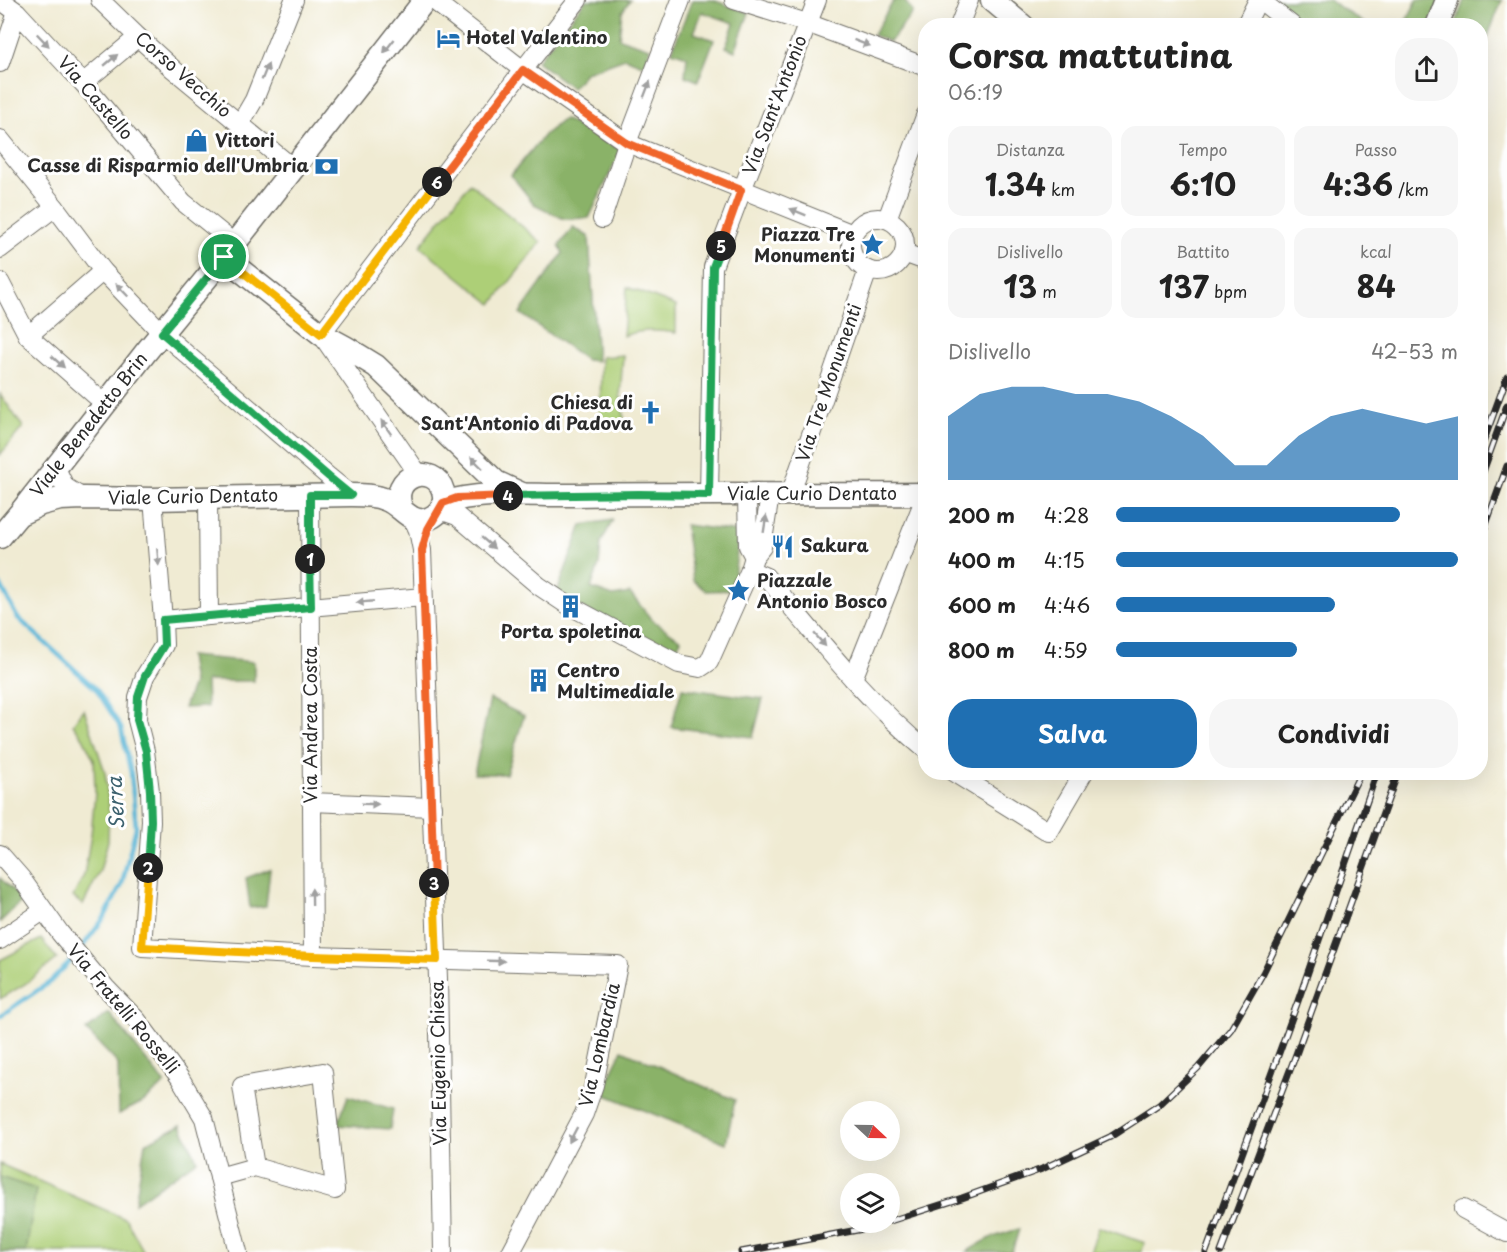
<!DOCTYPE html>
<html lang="it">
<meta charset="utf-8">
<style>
body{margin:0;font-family:"Playpen Sans",sans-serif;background:#f6f6f6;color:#222;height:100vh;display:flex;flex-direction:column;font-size:22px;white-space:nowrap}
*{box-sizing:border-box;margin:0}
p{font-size:20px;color:#767676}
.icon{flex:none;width:33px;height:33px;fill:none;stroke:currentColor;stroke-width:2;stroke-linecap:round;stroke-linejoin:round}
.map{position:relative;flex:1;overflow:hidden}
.sheet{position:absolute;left:918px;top:18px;width:570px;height:762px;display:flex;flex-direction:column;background:#fff;border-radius:24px;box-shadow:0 6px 24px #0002}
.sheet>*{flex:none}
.needle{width:39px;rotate:112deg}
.buttons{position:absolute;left:840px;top:1101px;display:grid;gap:12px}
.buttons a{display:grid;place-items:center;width:60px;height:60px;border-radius:50%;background:#fff;box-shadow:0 6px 24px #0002;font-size:30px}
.pin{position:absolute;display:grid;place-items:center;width:51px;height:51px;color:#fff;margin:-26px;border:3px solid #fff;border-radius:50%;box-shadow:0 2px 6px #0007}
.km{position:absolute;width:30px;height:30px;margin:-15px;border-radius:50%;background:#222;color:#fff;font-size:16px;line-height:30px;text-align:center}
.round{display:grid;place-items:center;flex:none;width:63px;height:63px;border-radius:24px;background:#f6f6f6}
.summary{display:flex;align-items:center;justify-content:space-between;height:102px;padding:0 30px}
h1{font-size:33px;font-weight:700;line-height:45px}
.figures{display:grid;grid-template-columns:repeat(3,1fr);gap:9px;height:102px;padding:6px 30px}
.figures div{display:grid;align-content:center;border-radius:15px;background:#f6f6f6;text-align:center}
.figures b{font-size:30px;font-weight:700}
.figures small{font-size:16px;font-weight:400}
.figures p{font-size:16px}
.chart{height:168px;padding:12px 30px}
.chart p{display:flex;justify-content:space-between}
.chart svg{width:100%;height:108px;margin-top:6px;fill:#1f6fb2;opacity:.7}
.cta{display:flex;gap:12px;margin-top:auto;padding:12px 30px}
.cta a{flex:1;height:69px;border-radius:24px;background:#1f6fb2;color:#fff;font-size:24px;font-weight:700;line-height:69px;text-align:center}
.cta a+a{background:#f6f6f6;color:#222}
ul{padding:0 30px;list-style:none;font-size:20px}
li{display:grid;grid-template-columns:96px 72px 1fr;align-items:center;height:45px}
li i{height:15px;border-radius:8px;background:#1f6fb2}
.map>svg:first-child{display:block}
</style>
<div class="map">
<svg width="1507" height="1252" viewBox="0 0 1507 1252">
<rect width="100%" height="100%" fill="#fff"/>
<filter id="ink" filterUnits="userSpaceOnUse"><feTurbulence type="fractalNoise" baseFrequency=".0167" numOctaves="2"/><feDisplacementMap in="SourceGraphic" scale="12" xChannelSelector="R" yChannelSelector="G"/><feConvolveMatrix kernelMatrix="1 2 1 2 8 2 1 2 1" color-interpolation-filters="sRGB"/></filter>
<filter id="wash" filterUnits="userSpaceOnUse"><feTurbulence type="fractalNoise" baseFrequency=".008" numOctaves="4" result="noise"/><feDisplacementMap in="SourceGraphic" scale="24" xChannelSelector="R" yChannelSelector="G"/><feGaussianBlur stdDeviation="1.35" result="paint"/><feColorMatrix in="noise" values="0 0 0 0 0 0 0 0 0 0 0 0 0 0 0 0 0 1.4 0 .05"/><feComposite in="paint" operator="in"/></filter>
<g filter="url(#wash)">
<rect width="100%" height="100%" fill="#f0ebd3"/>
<g fill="#adcf77" stroke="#6c7d51" stroke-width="1.5">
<polygon points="470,183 541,242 492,304 420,246"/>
<path d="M627,287L676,306V333C656,330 643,329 623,336Z"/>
<polygon points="623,355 620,397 623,399 624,427 600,426 601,357"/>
<polygon points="0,394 23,427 0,455"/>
<polygon points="84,709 105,772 109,806 108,841 100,871 83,905 73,897 84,875 91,835 95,793 94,760 83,738 73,724"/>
<polygon points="41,939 57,959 25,984 0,999 0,960"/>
<polygon points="0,1164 126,1219 144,1252 0,1252"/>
<polygon points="1099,1227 1145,1243 1141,1252 1090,1252"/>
</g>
<g fill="#8ab268" stroke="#5a6e4a" stroke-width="1.5">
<polygon points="586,0 630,0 622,12 619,38 650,48 645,66 625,58 586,72 572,88 537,61"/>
<polygon points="692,0 713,0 749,13 735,51 726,47 734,23 702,12 694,33 714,40 698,81 685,76 687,56 672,51"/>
<polygon points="894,0 904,0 913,12 890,42 873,35"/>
<polygon points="1272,0 1329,0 1367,25 1291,25"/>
<polygon points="1417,0 1441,0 1430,25 1404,26"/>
<polygon points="1464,0 1502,0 1481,54 1480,26 1455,25"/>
<polygon points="564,119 621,150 589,218 564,219 534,204 511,175 545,134"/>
<polygon points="573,227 589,237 597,361 586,360 520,313 563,253 559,246"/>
<polygon points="613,520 601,543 599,565 591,588 613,596 630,593 652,620 681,640 675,651 606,622 557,592 582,525"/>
<polygon points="685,525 739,532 733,590 706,591 693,580"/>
<polygon points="189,656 254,662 254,681 206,681 207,707 184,708 193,683"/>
<polygon points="682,688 763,699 753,737 671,727"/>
<polygon points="490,699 524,716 506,774 474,774"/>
<polygon points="270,869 266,906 250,908 246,878"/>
<polygon points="0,878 23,900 0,922"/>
<polygon points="109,1013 165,1084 143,1102 119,1114 118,1064 86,1030"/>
<polygon points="622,1050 735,1100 726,1143 601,1093"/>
<polygon points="348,1096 393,1109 390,1129 337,1125"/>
<polygon points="181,1125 197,1160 135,1203 145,1143"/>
<polygon points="0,1177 36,1189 26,1252 0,1252"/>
<polygon points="1019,1229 1012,1252 966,1252 990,1238"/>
</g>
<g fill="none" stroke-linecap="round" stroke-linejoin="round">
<g stroke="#58b5d6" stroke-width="4.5">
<polyline points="0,584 17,617 97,690 121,728 131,773 136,827 122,884 104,918 80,950"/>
<polyline points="0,1016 50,982 75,957"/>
</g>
</g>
</g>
<g filter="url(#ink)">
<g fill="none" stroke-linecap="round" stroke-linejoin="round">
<defs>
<g id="minor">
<polyline points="100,0 138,37 173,69 293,168"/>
<polyline points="433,0 523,70 627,143 853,234"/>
<polyline points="734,0 807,23 926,67"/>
<polyline points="1260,0 1293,26"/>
<polyline points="0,1 3,2 17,12 83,83 183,202 235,244"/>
<polyline points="959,26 969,0"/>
<polyline points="1245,26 1258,0"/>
<polyline points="0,63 17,12"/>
<polyline points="83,83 138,37"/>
<polyline points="240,124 254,100 294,0"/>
<polyline points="0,139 55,207 103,271 162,333 329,477 351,495"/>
<circle cx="878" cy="245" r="27"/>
<polyline points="602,219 627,143 681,0"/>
<polyline points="887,219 926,114"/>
<polyline points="0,249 55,207"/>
<polyline points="904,253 926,261"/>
<polyline points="0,282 28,336 105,404"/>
<polyline points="28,336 103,271"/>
<polyline points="64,456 57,470 65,487 83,498"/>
<polyline points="419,475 321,334 523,70 578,0"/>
<polyline points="310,495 313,956"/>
<polyline points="709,495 713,267 742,190 817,0"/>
<polyline points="747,495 748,546 754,557 762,547 770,495"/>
<polyline points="790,495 868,270"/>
<polyline points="208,497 209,616"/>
<polyline points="153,499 163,620 164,645 145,676 138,697 137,720 145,751 150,791 151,821 142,947 313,956 618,965 594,1085 584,1114 511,1252"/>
<polyline points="440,510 457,516 539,586 566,604"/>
<polyline points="413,519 418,530 422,550 438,978 443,1252"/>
<path d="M750,570L766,577C817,636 865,700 926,750"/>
<polyline points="576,609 679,664 700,668 709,662 750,570 754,557"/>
<polyline points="163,620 423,597"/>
<polyline points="853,679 926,495"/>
<polyline points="953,772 1049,832 1084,772"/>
<polyline points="311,802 432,807"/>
<polyline points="0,854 21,878 60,933 106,988 137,1020 180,1078 204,1118 238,1252"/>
<polyline points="0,940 43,911"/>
<polyline points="219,1177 255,1167 335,1190 323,1072 242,1086 255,1167"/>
<polyline points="1463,1209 1507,1233"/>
</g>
<g id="tertiary">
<polyline points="992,0 1023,26"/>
<polyline points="1437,26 1447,0"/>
<polyline points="224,257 321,334 345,347 376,366 496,482 522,494"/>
<path d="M443,503C484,490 532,496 575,495C692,493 809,495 926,494"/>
<path d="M22,513L41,504L60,499L83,498L153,499L351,495C364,495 375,495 387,500C402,506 412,527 430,518C435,516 438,513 441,509C444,504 445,497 443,491C435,462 387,474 402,510"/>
<polyline points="0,537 20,513 146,352 224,257 425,0"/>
</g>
</defs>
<use href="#minor" stroke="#706e66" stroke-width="20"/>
<use href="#tertiary" stroke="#706e66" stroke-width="25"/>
<use href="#minor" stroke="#fff" stroke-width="18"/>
<use href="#tertiary" stroke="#fff" stroke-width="22"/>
<defs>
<g id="rail">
<polyline points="1480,451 1507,377"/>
<polyline points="1480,480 1507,405"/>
<polyline points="1480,541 1507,466"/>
<polyline points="890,1221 962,1198 1042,1169 1110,1137 1159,1105 1198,1068 1231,1029 1263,973 1361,772"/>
<polyline points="741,1252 868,1228 884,1222"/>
<polyline points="1206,1252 1298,1001 1377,772"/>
<polyline points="1221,1252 1295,1057 1398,772"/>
</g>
</defs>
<use href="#rail" stroke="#2b2b2b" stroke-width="7"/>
<use href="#rail" stroke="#fff" stroke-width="4.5" stroke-dasharray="14" stroke-linecap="butt"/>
</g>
<defs><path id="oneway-solid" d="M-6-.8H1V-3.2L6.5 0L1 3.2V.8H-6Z" transform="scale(1.5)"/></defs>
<g fill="#a0a0a0">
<use href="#oneway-solid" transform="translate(43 40) rotate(46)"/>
<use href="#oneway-solid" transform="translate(862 43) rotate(20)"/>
<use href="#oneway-solid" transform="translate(389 46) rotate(128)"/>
<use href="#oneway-solid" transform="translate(111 60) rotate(-40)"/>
<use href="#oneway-solid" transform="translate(265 72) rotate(-68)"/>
<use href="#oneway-solid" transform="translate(647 89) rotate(-69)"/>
<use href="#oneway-solid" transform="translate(798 212) rotate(-158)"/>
<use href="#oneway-solid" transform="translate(122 290) rotate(-134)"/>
<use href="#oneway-solid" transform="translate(58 362) rotate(42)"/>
<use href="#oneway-solid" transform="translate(386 427) rotate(-125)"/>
<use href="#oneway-solid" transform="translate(477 463) rotate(-136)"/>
<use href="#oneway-solid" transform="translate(765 524) rotate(-81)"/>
<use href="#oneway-solid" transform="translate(488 543) rotate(41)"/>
<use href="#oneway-solid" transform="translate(158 557) rotate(85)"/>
<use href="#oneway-solid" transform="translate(365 602) rotate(175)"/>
<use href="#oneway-solid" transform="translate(820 640) rotate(49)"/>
<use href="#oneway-solid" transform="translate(370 804) rotate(2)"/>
<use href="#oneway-solid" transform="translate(312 897) rotate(-91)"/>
<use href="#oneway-solid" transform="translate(496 961) rotate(2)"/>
<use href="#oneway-solid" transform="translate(573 1135) rotate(118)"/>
</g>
</g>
<g fill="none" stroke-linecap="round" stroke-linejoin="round" filter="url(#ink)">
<defs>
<polyline id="split-1" points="224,257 162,333 329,477 351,495 310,495 310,559"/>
<polyline id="split-2" points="148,868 151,821 150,791 146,751 137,720 138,697 145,676 164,645 163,620 311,607 310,559"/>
<polyline id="split-3" points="148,868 142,947 313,956 437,960 434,883"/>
<polyline id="split-4" points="434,883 422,550 428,529 443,503 457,498 508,496"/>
<polyline id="split-5" points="508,496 639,494 709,495 713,267 721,246"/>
<polyline id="split-6" points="437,182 523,70 627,143 741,190 721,246"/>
<polyline id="split-7" points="224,257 321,334 437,182"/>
</defs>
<use href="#split-1" stroke="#fff" stroke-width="12"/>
<use href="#split-2" stroke="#fff" stroke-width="12"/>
<use href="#split-3" stroke="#fff" stroke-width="12"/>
<use href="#split-4" stroke="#fff" stroke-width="12"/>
<use href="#split-5" stroke="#fff" stroke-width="12"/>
<use href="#split-6" stroke="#fff" stroke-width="12"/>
<use href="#split-7" stroke="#fff" stroke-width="12"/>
<use href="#split-1" stroke="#22a559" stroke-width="8"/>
<use href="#split-2" stroke="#22a559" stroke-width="8"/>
<use href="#split-3" stroke="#f5b400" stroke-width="8"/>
<use href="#split-4" stroke="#f0652b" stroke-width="8"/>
<use href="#split-5" stroke="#22a559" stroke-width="8"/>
<use href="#split-6" stroke="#f0652b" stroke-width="8"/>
<use href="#split-7" stroke="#f5b400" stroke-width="8"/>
</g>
<defs>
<symbol id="hotel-bare" viewBox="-9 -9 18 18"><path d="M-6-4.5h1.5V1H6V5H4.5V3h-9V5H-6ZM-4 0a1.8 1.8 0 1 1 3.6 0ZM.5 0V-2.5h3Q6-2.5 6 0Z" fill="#1f6fb2" stroke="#fff" stroke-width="2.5" paint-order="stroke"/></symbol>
<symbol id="shop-bare" viewBox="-9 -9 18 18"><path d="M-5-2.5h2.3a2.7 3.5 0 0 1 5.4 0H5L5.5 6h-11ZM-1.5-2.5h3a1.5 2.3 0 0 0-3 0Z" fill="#1f6fb2" stroke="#fff" stroke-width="2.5" paint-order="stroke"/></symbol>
<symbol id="bank-bare" viewBox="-9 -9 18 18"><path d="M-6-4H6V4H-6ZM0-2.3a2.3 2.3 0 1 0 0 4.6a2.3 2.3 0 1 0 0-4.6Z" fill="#1f6fb2" stroke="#fff" stroke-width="2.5" paint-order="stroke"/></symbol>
<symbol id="sight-bare" viewBox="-9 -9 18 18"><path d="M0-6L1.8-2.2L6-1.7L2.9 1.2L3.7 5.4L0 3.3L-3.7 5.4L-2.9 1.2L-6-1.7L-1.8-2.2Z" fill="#1f6fb2" stroke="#fff" stroke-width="2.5" paint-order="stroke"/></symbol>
<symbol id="church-bare" viewBox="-9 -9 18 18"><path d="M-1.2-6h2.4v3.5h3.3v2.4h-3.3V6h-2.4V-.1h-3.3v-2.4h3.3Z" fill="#1f6fb2" stroke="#fff" stroke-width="2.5" paint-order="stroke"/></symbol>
<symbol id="restaurant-bare" viewBox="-9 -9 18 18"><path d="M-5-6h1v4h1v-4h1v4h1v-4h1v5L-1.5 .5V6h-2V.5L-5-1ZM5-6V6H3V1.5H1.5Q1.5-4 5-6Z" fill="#1f6fb2" stroke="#fff" stroke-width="2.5" paint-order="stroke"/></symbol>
<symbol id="building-bare" viewBox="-9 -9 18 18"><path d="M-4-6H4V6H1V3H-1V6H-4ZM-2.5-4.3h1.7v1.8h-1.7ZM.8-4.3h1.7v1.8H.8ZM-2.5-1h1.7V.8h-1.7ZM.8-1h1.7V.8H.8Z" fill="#1f6fb2" stroke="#fff" stroke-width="2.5" paint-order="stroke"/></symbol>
</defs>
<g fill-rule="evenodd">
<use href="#hotel-bare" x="432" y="22" width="33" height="33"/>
<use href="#shop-bare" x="180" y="124" width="33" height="33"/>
<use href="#bank-bare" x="310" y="150" width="33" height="33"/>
<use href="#sight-bare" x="856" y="228" width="33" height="33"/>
<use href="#church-bare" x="634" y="396" width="33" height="33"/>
<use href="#restaurant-bare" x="766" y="530" width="33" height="33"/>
<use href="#sight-bare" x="722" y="574" width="33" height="33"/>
<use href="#building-bare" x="554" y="590" width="33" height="33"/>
<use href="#building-bare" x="522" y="664" width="33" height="33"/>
</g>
<g text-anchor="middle" stroke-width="6" stroke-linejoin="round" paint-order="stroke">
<g font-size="18" font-weight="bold" fill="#2b2b2b" stroke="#fff" text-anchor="start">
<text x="466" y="44">Hotel Valentino</text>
<text x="215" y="147">Vittori</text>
<text x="309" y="172" text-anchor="end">Casse di Risparmio dell'Umbria</text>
<text x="855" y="241" text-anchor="end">Piazza Tre<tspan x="855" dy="21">Monumenti</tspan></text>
<text x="633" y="409" text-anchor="end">Chiesa di<tspan x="633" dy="21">Sant'Antonio di Padova</tspan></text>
<text x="801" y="552">Sakura</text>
<text x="757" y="587">Piazzale<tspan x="757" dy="21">Antonio Bosco</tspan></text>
<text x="571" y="638" text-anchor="middle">Porta spoletina</text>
<text x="557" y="677">Centro<tspan x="557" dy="21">Multimediale</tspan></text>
</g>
<g font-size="18" fill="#2b2b2b" stroke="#fff">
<text transform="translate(183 75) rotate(41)" y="6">Corso Vecchio</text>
<text transform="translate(95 98) rotate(49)" y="6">Via Castello</text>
<text transform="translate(775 105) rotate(-69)" y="6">Via Sant'Antonio</text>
<text transform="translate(829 383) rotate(-71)" y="6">Via Tre Monumenti</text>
<text transform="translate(89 425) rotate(-52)" y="6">Viale Benedetto Brin</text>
<text x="812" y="500">Viale Curio Dentato</text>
<text transform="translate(193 497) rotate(-1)" y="6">Viale Curio Dentato</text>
<text transform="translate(311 725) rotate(-90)" y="6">Via Andrea Costa</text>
<text transform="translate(123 1009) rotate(50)" y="6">Via Fratelli Rosselli</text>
<text transform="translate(600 1045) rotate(-77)" y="6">Via Lombardia</text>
<text transform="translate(439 1063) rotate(-91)" y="6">Via Eugenio Chiesa</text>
</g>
<g font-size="20" font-style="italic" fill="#3d626f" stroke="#fff">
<text transform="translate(116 803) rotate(-93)" y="7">Serra</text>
</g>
</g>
</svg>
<div class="buttons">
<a><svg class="needle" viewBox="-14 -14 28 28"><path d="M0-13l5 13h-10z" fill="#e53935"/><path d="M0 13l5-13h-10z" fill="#767676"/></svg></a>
<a><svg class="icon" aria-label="layers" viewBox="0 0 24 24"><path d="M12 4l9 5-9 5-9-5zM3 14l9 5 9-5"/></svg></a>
</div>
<div class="pin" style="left:224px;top:257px;background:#1e9e55"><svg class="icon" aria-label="arrive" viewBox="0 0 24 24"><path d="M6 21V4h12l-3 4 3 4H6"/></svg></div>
<b class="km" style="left:310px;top:559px">1</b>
<b class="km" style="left:148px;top:868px">2</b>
<b class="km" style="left:434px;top:883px">3</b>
<b class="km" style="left:508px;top:496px">4</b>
<b class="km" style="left:721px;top:246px">5</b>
<b class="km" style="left:437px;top:182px">6</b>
<section class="sheet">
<div class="summary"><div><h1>Corsa mattutina</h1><p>06:19</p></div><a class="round"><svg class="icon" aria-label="share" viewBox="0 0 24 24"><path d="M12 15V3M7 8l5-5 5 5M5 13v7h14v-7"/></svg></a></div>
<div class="figures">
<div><p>Distanza</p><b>1.34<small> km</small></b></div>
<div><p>Tempo</p><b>6:10</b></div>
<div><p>Passo</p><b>4:36<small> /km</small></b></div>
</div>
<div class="figures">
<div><p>Dislivello</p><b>13<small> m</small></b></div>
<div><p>Battito</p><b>137<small> bpm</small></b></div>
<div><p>kcal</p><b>84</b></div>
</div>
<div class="chart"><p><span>Dislivello</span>42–53 m</p>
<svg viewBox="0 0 160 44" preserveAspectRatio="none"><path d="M0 44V18L10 9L20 6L30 6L40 9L50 9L60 12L70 18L80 26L90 38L100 38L110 26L120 18L130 15L140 18L150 21L160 18V44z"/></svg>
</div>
<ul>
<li><b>200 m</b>4:28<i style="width:83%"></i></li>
<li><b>400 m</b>4:15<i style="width:100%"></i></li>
<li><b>600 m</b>4:46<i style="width:64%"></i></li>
<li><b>800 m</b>4:59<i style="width:53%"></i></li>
</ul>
<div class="cta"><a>Salva</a><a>Condividi</a></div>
</section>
</div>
